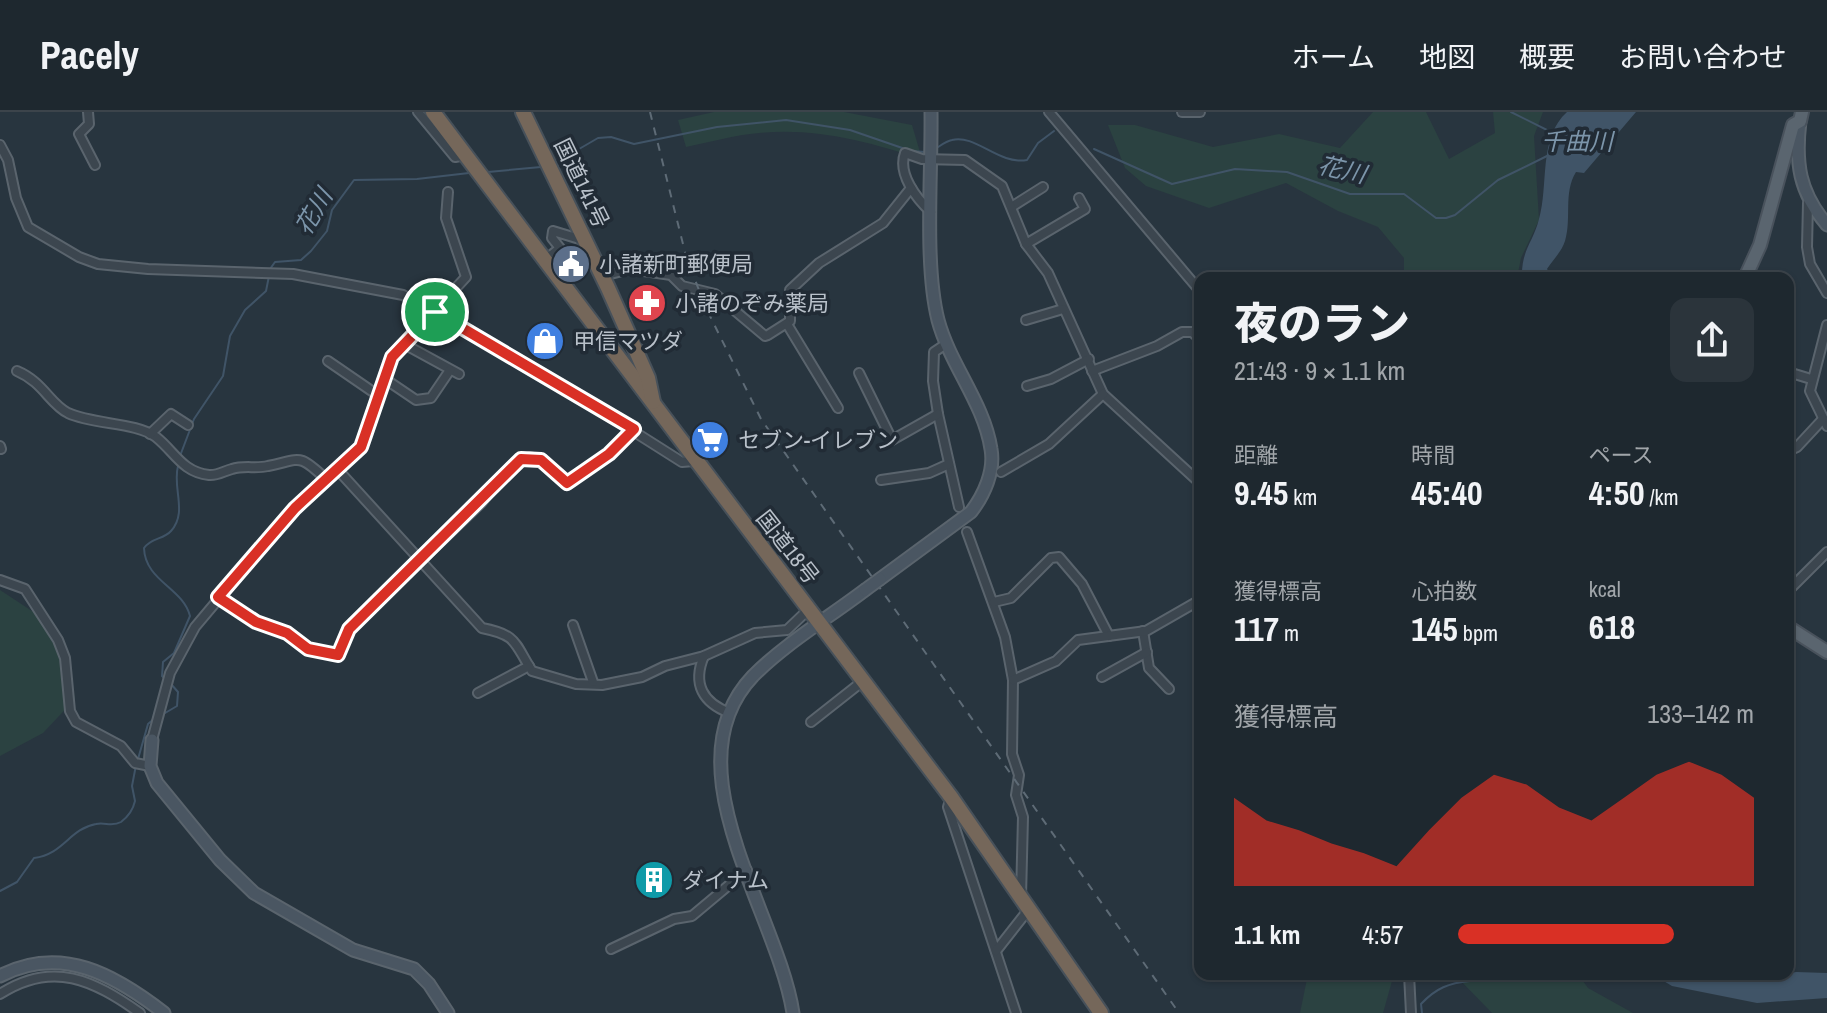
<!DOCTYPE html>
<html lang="ja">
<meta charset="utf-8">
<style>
body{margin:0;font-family:"Archivo Narrow","Noto Sans JP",sans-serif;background:#2b343b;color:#f1f3f6;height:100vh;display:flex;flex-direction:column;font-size:30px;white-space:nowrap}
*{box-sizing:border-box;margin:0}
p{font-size:26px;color:#a1a6aa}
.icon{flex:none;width:44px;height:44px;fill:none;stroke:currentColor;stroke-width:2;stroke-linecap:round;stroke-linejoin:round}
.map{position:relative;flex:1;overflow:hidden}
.details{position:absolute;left:1194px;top:160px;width:600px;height:708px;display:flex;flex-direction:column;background:#1e282f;border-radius:16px;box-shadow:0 2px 6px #0004,0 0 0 2px #3c444b}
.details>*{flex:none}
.pin{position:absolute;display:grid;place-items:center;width:68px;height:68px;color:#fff;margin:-34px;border:4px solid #fff;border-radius:50%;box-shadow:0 2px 8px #0007}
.round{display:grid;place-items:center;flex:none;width:84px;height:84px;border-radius:16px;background:#2b343b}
.head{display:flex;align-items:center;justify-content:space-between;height:136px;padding:0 40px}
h1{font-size:44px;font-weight:800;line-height:60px}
.figures{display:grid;grid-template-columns:repeat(3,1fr);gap:12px;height:136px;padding:8px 40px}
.figures div{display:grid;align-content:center}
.figures b{font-size:34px;font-weight:800}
.figures small{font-size:22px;font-weight:400}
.figures p{font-size:22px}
.chart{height:224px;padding:16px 40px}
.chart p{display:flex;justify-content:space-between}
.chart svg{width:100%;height:144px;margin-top:8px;fill:#d93025;opacity:.7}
ul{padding:0 40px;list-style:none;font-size:26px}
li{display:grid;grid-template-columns:128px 96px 1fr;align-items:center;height:60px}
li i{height:20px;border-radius:10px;background:#d93025}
header{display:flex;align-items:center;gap:48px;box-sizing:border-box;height:112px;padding:0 40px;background:#1e282f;border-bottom:2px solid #3c444b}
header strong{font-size:38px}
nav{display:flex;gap:44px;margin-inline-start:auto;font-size:28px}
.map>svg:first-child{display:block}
</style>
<header>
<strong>Pacely</strong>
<nav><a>ホーム</a><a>地図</a><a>概要</a><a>お問い合わせ</a></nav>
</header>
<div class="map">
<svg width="1827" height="901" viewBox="0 0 1827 901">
<rect width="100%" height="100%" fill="#28353f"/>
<g fill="#2b4241">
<path d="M714,0H844L912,13L922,47C870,30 815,15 759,21C735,23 710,30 686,35L678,8Z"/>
<polygon points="1373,0 1426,0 1449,47 1495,21 1493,0 1543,0 1534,24 1539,108 1521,146 1517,166 1404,166 1404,146 1378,115 1338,99 1286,71 1209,96 1146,74 1125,56 1108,13 1135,13 1213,35 1279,22 1340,36"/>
<polygon points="0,478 38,503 64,534 75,587 43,621 0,644"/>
<polygon points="1308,862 1394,862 1383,901 1300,901"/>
<polygon points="1454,862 1578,862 1588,876 1633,901 1492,901"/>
</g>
<g fill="#405467">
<path d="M1567,0H1636L1584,61L1576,60C1563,81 1572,106 1565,129C1562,139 1553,148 1547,157L1553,166H1522C1521,138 1533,131 1539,107C1549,73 1538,26 1567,0Z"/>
<path d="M1796,860L1827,861V886L1757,891L1672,874L1652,862C1697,862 1755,870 1796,860Z"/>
</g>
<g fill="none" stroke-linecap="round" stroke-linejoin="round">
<g stroke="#405467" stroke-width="2">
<polyline points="1511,0 1553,21"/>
<path d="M935,37C940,34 946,29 952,28C976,22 998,53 1027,48L1038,31L1054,19"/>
<polyline points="1094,37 1172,72 1235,57 1287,60 1350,82 1404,82 1436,106 1446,106 1455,103 1498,68 1547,44"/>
<polyline points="555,51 598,26 611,25 634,32 717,15 786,8 850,18 911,39 925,40"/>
<polyline points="488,60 541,55"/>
<polyline points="270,157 275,150 301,148 311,139 327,119 332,98 354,68 417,67 469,61"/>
<polyline points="180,344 194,307 223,264 230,224 245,198 266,179 269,164"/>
<path d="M166,568L162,564L163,550L174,541L190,504C183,476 145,469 144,436C152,425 163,428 171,419C188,400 172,376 178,354"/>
<polyline points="160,604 177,594 178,580 171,572"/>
<polyline points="138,647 148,612 155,606"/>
<path d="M0,779L17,770L34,746C64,742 69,717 96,712C105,710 112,715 121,710C129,704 133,698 135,689L132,674L136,653"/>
<path d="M1422,901L1421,892C1436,876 1449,871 1470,869L1474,862"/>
</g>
<defs>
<g id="street">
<polyline points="88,0 89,12 79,22 95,53"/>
<polyline points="418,0 455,45 465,43"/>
<polyline points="1049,0 1200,179"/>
<polyline points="1182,0 1200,0"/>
<polyline points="0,33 8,48 16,86 28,115 79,145 98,152 148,157 293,162 403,183 551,267 682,350 694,349"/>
<polyline points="1808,91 1807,135 1810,152 1827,181"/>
<polyline points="1013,94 1043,75"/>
<path d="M931,100C917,87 897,62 905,41L922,47L965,48L1002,74L1026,132L1048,161L1103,282L1200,371"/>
<polyline points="1026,132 1085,97 1079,86"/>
<polyline points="544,149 560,136 552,126 553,119 586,129"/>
<polyline points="603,164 630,157 671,163 682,174 715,182 765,224 768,223 790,209 790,178 819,151 883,111 911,76"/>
<polyline points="1026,208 1063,197"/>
<polyline points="787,212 838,296"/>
<polyline points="1827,213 1810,279 1827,314"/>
<polyline points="404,232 459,262"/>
<polyline points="946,232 934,240 933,269 938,302 959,395"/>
<polyline points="328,249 379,284"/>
<path d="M17,259C43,270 50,292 68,301C94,313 136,310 156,325C175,340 182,360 209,363C217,364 224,359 232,357C244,353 256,357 268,354C302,347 298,341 326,367"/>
<polyline points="1092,259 1157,234 1182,220 1192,220 1200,227"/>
<polyline points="1788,260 1811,267"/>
<polyline points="859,261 892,328 938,302"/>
<polyline points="385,267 416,288 431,286 450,258"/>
<polyline points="1027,274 1051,267 1089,247"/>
<polyline points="150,322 171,302 188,313"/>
<polyline points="0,334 1,337"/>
<polyline points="1788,339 1797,335 1823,307"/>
<path d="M338,358L482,516C518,523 514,531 532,559L576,572L602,573L642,565L665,554L704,544L755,521L787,518L809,497"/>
<polyline points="1001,360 1049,332 1103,282"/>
<polyline points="881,368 929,361 949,352"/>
<polyline points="967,420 1005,525 1013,568 1012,642 1019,663 1016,683 1023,705 1021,785"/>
<polyline points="0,468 25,477 58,528 65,546 70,599 76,610 121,634 135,651 150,654"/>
<polyline points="1788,479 1827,440"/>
<polyline points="218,485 256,510 287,521 308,537 338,543 349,517 481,391 510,355 530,345 541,348 567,371 609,342 634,317"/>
<polyline points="994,490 1011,486 1051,446 1059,445 1082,472 1109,524"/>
<polyline points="573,513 593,570"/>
<polyline points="1143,519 1149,556 1169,577"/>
<path d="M704,544C692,572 703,591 730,601"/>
<polyline points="1102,565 1147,540"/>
<polyline points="1013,568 1056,549 1078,528 1146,519 1200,488"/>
<polyline points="478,581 529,554"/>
<polyline points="811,610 863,569"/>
<polyline points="152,628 170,561 195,515 295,396 361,335 392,245 466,165 446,106 448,80"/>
<polyline points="951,685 948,695 1016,901"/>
<polyline points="611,837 674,807 692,804 747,758"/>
<polyline points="996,839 1029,797"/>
<polyline points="1409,862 1411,901"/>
<path d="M0,882C53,848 93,868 140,901"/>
</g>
<g id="secondary">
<path d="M1800,9C1795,51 1799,80 1827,113"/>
<path d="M880,467L971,400C984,383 995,359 991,337C984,291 950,253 938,208C924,152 932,60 931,0"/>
<polyline points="152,628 150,654 157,671 220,748 254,781 353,838 414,857 429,872 448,901"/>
<path d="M0,864C61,832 115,863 164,901"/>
<path d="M793,901C778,802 667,654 753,564C786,531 828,506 865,478"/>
</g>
<g id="primary">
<polyline points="1745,166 1760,133 1793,13 1800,9 1802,0"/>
<polyline points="1788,515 1827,540"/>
</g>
<g id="highway">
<polyline points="433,0 951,685 1101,901"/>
<polyline points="523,0 608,176 648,266 653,290"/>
</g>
</defs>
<use href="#street" stroke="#5a646d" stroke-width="12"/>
<use href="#secondary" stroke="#5a646d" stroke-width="15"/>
<use href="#primary" stroke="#49525c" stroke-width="16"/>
<use href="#highway" stroke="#47515a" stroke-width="18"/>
<use href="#street" stroke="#3c464f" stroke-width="8"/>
<use href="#secondary" stroke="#4a5662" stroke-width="11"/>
<use href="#primary" stroke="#5a656f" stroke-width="12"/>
<use href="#highway" stroke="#75675a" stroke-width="14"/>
<polyline stroke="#5e6b76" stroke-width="2" stroke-dasharray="8 8" stroke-linecap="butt" points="650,0 686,144 705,194 761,307 1179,901"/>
<defs>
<polyline id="secondary-bridge" points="865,478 880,467"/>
</defs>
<use href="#secondary-bridge" stroke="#5a646d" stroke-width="15" stroke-linecap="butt"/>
<use href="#secondary-bridge" stroke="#4a5662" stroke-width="11"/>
</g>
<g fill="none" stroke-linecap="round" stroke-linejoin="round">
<defs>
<polygon id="route" points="435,200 634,317 609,342 567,371 541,348 521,347 349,517 338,543 308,537 287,521 256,510 218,485 295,396 361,335 392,245"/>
</defs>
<use href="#route" stroke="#fff" stroke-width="16"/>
<use href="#route" stroke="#d93025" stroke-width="10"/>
</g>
<defs>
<symbol id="civic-disc" viewBox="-11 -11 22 22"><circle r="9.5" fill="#5c6f8a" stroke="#212b35"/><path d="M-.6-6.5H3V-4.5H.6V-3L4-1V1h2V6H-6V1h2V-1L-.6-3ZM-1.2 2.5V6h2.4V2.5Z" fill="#fff"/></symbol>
<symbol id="pharmacy-disc" viewBox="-11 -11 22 22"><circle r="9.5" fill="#e0444e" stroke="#212b35"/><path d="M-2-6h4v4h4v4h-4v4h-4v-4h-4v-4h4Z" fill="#fff"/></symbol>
<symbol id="shop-disc" viewBox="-11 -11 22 22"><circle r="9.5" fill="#3f7fe0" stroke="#212b35"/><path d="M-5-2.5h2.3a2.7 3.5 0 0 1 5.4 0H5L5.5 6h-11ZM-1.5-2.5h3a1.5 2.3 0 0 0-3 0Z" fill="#fff"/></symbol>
<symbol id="supermarket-disc" viewBox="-11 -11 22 22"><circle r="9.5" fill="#3f7fe0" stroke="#212b35"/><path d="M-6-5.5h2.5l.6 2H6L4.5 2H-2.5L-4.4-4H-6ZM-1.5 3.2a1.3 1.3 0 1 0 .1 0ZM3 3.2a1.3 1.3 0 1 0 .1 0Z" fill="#fff"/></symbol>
<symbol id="building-disc" viewBox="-11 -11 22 22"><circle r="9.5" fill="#0f9aa8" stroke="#212b35"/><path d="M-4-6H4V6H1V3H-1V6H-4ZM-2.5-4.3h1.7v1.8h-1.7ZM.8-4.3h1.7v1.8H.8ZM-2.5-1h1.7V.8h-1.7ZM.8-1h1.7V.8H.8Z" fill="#fff"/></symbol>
</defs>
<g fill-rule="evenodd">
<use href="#civic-disc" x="549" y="130" width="44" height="44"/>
<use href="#pharmacy-disc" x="625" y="169" width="44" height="44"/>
<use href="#shop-disc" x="523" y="207" width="44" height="44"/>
<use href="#supermarket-disc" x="688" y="306" width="44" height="44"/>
<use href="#building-disc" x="632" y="746" width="44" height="44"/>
</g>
<g text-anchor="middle" stroke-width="7" stroke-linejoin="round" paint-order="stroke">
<g font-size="22" fill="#b9c1ca" stroke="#212b35">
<text transform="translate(582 71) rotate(64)" y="8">国道141号</text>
<text transform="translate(788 435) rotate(52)" y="8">国道18号</text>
</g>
<g font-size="22" fill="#b9c1ca" stroke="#212b35" text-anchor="start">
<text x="599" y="160">小諸新町郵便局</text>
<text x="675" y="199">小諸のぞみ薬局</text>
<text x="573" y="237">甲信マツダ</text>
<text x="738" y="336">セブン-イレブン</text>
<text x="682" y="776">ダイナム</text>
</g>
<g font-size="24" font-style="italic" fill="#7c95aa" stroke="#212b35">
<text x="1577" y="38">千曲川</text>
<text transform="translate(1342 58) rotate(13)" y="8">花川</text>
<text transform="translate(314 100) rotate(-59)" y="8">花川</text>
</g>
</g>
</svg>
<div class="pin" style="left:435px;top:200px;background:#1e9e55"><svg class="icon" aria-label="arrive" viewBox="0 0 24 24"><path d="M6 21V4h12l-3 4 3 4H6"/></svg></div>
<section class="details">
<div class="head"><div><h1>夜のラン</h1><p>21:43 · 9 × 1.1 km</p></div><a class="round"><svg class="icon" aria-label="share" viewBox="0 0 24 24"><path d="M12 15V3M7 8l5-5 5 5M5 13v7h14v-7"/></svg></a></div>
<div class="figures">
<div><p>距離</p><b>9.45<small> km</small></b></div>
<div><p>時間</p><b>45:40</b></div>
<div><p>ペース</p><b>4:50<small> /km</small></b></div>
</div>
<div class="figures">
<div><p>獲得標高</p><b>117<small> m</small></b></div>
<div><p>心拍数</p><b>145<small> bpm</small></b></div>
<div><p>kcal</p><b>618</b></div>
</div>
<div class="chart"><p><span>獲得標高</span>133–142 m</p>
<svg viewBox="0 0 160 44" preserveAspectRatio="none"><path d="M0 44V17L10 24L20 27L30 31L40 34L50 38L60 27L70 17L80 10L90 13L100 20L110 24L120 17L130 10L140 6L150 10L160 17V44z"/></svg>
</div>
<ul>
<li><b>1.1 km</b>4:57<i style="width:73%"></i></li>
</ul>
</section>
</div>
